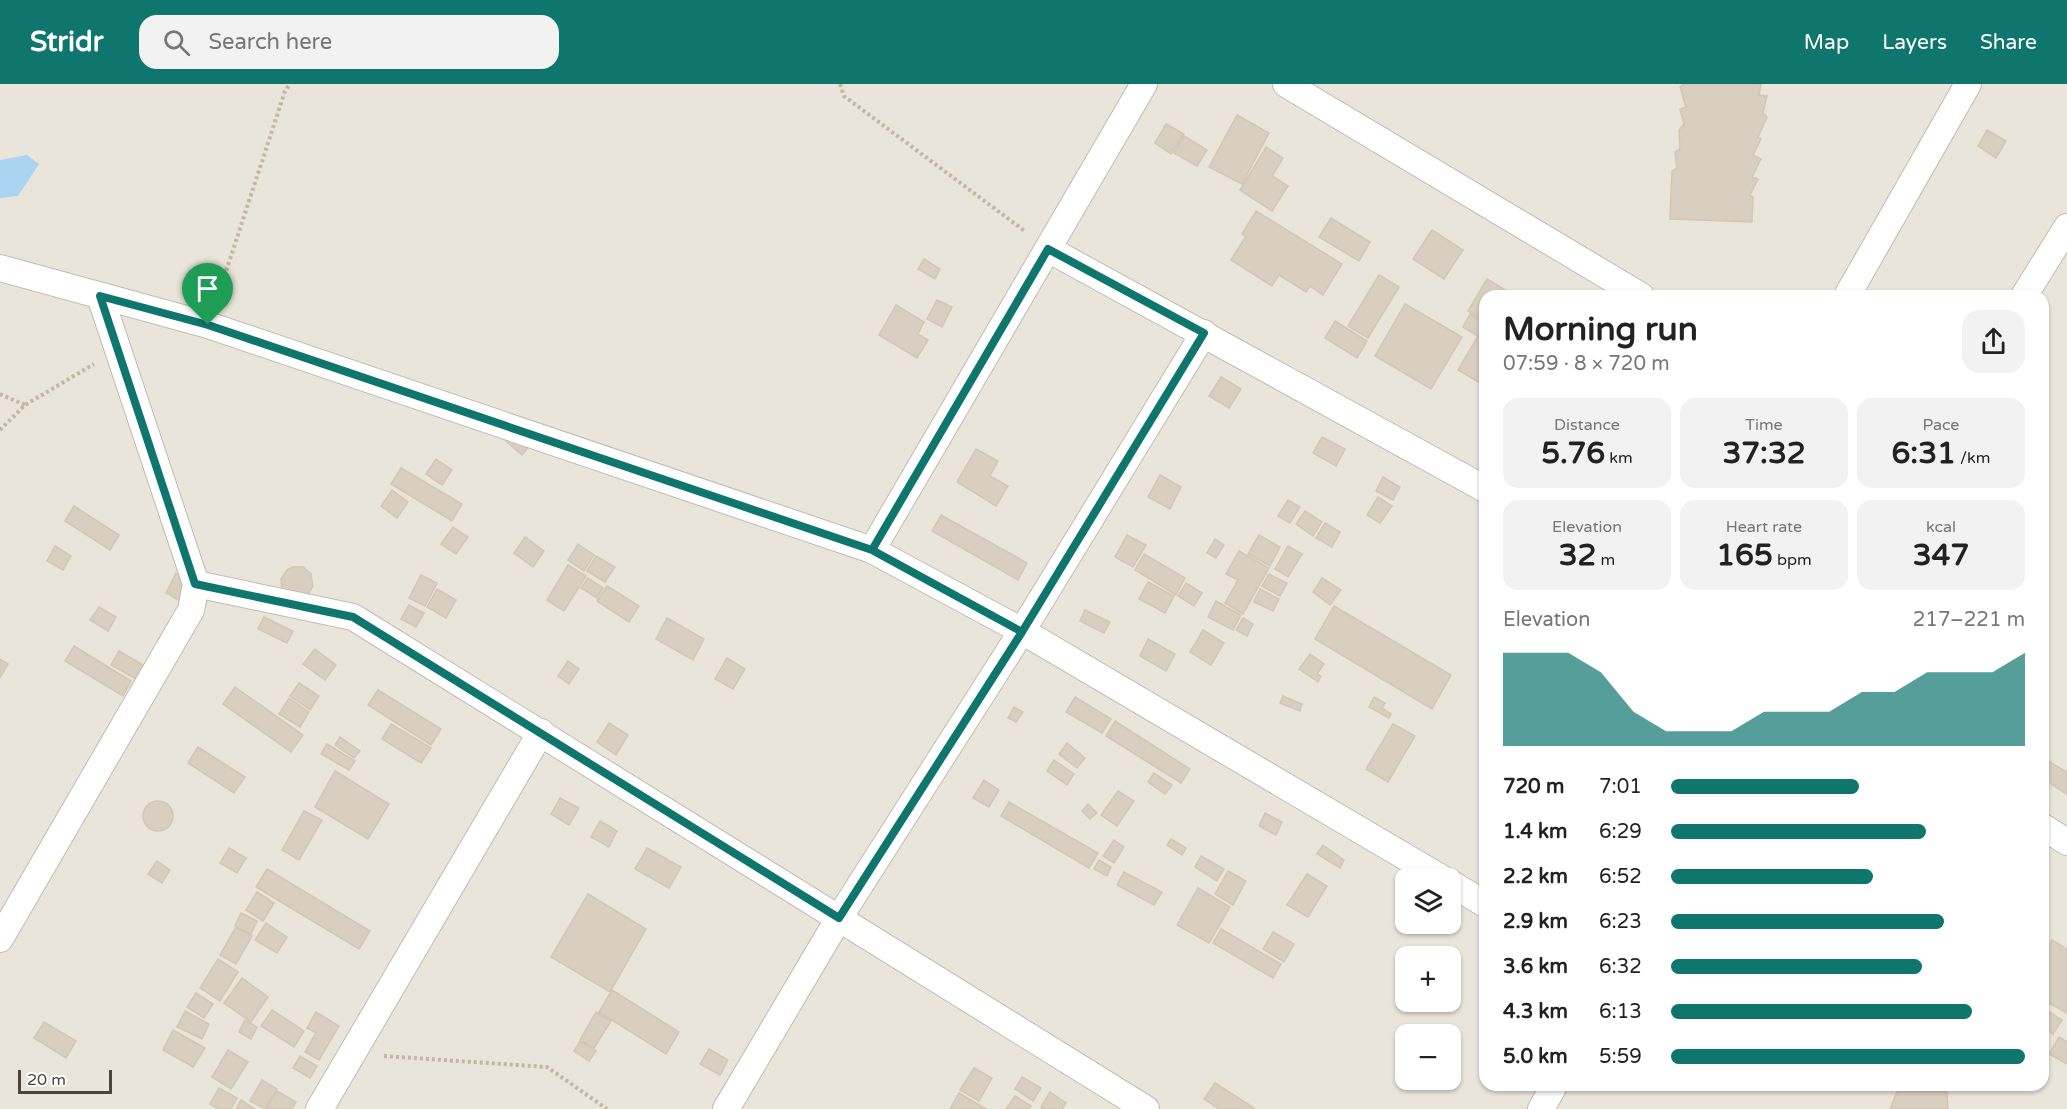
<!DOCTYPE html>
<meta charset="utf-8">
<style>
body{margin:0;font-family:"Varela Round",sans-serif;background:#f2f2f2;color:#222;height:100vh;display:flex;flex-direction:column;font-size:22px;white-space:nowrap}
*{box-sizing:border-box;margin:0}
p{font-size:20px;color:#767676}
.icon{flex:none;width:33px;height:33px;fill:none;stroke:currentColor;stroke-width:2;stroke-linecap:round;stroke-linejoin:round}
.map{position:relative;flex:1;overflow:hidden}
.sheet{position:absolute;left:1479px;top:206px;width:570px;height:801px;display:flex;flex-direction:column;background:#fff;border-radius:18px;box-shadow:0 2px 4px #0004}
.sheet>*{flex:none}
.buttons{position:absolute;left:1395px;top:784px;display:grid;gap:12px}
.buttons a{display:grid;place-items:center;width:66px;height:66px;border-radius:12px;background:#fff;box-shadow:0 2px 4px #0004;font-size:30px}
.scale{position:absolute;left:18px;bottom:15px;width:94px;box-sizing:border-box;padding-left:6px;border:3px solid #4b4439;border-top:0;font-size:16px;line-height:21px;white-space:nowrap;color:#4b4439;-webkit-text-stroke:4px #fff;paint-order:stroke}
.pin{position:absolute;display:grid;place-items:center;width:51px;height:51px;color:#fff;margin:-62px -26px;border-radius:50% 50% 50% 0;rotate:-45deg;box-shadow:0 0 6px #0007}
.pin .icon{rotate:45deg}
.round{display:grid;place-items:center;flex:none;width:63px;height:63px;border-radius:18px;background:#f2f2f2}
.head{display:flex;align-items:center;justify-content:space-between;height:102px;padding:0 24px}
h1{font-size:33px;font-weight:700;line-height:45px}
.metrics{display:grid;grid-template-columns:repeat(3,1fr);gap:9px;height:102px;padding:6px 24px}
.metrics div{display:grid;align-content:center;border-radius:15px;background:#f2f2f2;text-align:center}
.metrics b{font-size:30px;font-weight:700}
.metrics small{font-size:16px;font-weight:400}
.metrics p{font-size:16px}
.chart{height:168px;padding:12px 24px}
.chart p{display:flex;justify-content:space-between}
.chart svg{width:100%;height:108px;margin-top:6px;fill:#0f766e;opacity:.7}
ul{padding:0 24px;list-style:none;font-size:20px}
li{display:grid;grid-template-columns:96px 72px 1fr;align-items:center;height:45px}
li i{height:15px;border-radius:8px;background:#0f766e}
header{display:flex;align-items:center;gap:36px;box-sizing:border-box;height:84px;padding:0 30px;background:#0f766e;color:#fff}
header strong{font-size:28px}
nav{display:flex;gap:33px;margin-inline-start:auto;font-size:21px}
.search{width:420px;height:54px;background:#f2f2f2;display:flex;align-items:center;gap:15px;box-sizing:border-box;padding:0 21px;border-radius:18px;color:#767676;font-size:22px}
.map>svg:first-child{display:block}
</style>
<header>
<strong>Stridr</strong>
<div class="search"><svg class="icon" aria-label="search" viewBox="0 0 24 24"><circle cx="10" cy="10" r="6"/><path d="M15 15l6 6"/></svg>Search here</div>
<nav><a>Map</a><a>Layers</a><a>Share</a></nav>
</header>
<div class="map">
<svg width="2067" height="1025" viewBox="0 0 2067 1025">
<rect width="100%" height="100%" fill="#f6f3ec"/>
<path fill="#eae5da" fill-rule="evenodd" d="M0,0H2067V1025H0ZM1485,212H2043V1000H1485ZM1406,795H1450V840H1406ZM1406,873H1450V918H1406ZM1406,951H1450V996H1406Z"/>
<polygon fill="#a9d4f2" points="27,71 39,80 18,112 0,114 0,76"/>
<g fill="#d8cfc1" stroke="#d3c7b4" stroke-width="1.5">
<polygon points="1683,0 1761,0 1759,11 1767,12 1763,29 1767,33 1758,53 1761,55 1753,71 1761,75 1752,93 1758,95 1750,111 1753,113 1752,138 1670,135 1672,87 1677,84 1675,68 1680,65 1679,46 1684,40 1680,25 1686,23 1680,3"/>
<polygon points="1237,31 1269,49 1242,100 1209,83"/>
<polygon points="1166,40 1184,50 1171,70 1155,59"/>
<polygon points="1987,46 2006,57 1996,74 1978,62"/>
<polygon points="1184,52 1207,66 1197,82 1174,69"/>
<polygon points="1266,63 1283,74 1272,92 1288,102 1272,127 1240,106"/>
<polygon points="1256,127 1342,180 1323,211 1310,202 1306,208 1279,191 1272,202 1231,176 1246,152 1242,150"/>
<polygon points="1331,134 1370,158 1359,177 1319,153"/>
<polygon points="1432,146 1463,166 1444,195 1413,175"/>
<polygon points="924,175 940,185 935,195 918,185"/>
<polygon points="1379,191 1399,203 1368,254 1348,242"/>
<polygon points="1487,195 1515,212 1485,212 1485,237 1468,227"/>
<polygon points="937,216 952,223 942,243 927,235"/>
<polygon points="1405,220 1462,253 1431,305 1375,272"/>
<polygon points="896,221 924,238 918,250 928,256 917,274 879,251"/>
<polygon points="1470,230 1485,239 1485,290 1480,299 1458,286 1478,252 1463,243"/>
<polygon points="1335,237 1367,257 1357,274 1325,254"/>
<polygon points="1221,293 1241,305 1229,324 1209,312"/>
<polygon points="513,346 531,360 522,371 505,356"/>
<polygon points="1322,353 1345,365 1336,382 1313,369"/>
<polygon points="976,365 998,377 990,392 1008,402 996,422 957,398"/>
<polygon points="436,375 452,386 442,401 426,390"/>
<polygon points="401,384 462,420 452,437 391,400"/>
<polygon points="1160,391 1181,403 1170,425 1148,413"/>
<polygon points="1383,393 1400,403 1393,416 1376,407"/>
<polygon points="392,406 408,418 397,434 381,422"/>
<polygon points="1378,413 1392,422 1380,439 1367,431"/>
<polygon points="1288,416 1300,423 1290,439 1278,432"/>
<polygon points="74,422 119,451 110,466 65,437"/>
<polygon points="1305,427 1322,438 1313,452 1296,440"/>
<polygon points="941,431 1027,479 1018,496 932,447"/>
<polygon points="1325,439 1340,448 1332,463 1316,454"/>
<polygon points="453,443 468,453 456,470 441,460"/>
<polygon points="1127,451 1146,461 1133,483 1115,473"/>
<polygon points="1259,451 1280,463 1270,482 1248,470"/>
<polygon points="525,453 544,467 533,483 514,469"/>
<polygon points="1215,455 1224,461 1216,474 1207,469"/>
<polygon points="578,460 594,471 584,487 568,476"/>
<polygon points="55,462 71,472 63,486 47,477"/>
<polygon points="1288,462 1302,470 1288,493 1275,485"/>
<polygon points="1239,467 1269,484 1243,530 1225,519 1238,496 1226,490"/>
<polygon points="1144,470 1185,494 1176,511 1135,486"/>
<polygon points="596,472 615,483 605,498 587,487"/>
<polygon points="568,481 586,492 564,527 547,516"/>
<polygon points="292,483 303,483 311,490 313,502 308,511 282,506 281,495 287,486"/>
<polygon points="176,489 192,498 182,518 166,509"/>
<polygon points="1269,490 1287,499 1280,512 1262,502"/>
<polygon points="421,491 437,499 425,522 409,514"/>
<polygon points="588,494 603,504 597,514 581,504"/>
<polygon points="1322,494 1341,506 1330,521 1313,508"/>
<polygon points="1148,498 1174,512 1165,529 1139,515"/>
<polygon points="1186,499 1202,509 1194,522 1178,512"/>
<polygon points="607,502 639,522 629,538 597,517"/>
<polygon points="437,505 456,516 446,534 427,523"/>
<polygon points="1260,505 1279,515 1273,527 1254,518"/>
<polygon points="1216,517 1241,531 1233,546 1208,533"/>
<polygon points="409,521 424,529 416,543 401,535"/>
<polygon points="1334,522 1451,591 1432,625 1315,555"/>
<polygon points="99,523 116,533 108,547 90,536"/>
<polygon points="1085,526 1110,538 1104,549 1080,537"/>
<polygon points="264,533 293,547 287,559 258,545"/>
<polygon points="667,534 704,555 693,576 656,555"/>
<polygon points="1243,534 1253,540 1247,552 1236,546"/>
<polygon points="1203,546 1224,559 1211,581 1190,568"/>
<polygon points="1148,555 1175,570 1166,587 1140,572"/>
<polygon points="74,562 131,597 123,612 65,577"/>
<polygon points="315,565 336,581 325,596 303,580"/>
<polygon points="119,567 143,581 136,595 111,581"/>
<polygon points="1310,570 1324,580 1317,590 1321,592 1318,598 1299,585"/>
<polygon points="727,574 745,585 733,605 715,595"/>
<polygon points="0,575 8,580 0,594"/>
<polygon points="568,577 579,585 569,600 558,592"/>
<polygon points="299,599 319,612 310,626 290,612"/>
<polygon points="235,603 303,651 291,668 223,620"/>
<polygon points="378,606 441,645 431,661 368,621"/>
<polygon points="1283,612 1302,620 1300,627 1280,619"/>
<polygon points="1075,613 1111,635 1102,649 1066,628"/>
<polygon points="1374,613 1385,619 1382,624 1391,630 1389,634 1369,623"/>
<polygon points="289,614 309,628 300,643 279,630"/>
<polygon points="1014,623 1023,628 1016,638 1008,634"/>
<polygon points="1115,637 1190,685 1181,699 1106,652"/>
<polygon points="609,639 628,651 616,671 597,658"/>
<polygon points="391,640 431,664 421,679 382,655"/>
<polygon points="1393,640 1415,652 1388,698 1366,685"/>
<polygon points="340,653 360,667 354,674 335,661"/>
<polygon points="1067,659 1085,674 1077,684 1059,670"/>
<polygon points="327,660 355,677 349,686 321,670"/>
<polygon points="198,663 245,693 234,709 188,679"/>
<polygon points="2043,674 2067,688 2067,710 2043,695"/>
<polygon points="1054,676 1074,690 1067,701 1047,687"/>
<polygon points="335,687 389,720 368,755 315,723"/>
<polygon points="1154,689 1172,701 1165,710 1148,698"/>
<polygon points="984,696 999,706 989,723 973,714"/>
<polygon points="1118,707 1134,717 1117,742 1101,731"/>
<polygon points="560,714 579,724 569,741 551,730"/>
<circle cx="158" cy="732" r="15"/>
<polygon points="1009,718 1098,769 1089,784 1001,732"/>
<polygon points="1088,720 1097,729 1090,735 1082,727"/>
<polygon points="304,727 322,736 299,776 282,766"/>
<polygon points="1265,729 1282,738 1276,751 1259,742"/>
<polygon points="600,737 617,747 609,763 591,753"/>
<polygon points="1171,755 1186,764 1182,771 1167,761"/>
<polygon points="1114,756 1124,763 1114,779 1103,772"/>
<polygon points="1323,761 1344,776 1340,784 1317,770"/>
<polygon points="229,764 246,774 237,789 220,779"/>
<polygon points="647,764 681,783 669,804 635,785"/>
<polygon points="1201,772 1224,785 1217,797 1195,783"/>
<polygon points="1099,776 1111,783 1107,792 1094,785"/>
<polygon points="157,777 170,786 162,799 148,790"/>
<polygon points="267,785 370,847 359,865 256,803"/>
<polygon points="1228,787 1246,797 1233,821 1215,810"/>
<polygon points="1124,788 1162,808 1154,821 1117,801"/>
<polygon points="1307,790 1327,802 1308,833 1287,821"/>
<polygon points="1198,804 1230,823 1209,859 1177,841"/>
<polygon points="257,808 274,819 263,837 246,826"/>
<polygon points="588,810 646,845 610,908 551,873"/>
<polygon points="241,829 257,837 251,850 235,842"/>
<polygon points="266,839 287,853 277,869 255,856"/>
<polygon points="236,843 252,852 236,880 220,871"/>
<polygon points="1221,845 1281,880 1273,894 1213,859"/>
<polygon points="1273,848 1294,860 1284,878 1263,865"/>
<polygon points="2052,856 2067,865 2067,929 2043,916 2043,861 2048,864"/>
<polygon points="218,875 238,888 220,917 200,904"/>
<polygon points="242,894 268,913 251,938 224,919"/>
<polygon points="612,906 679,948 666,970 599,928"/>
<polygon points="196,909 213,920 204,934 187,923"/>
<polygon points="2043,924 2062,936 2053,950 2043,943"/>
<polygon points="272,926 304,947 294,963 261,942"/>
<polygon points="185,927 209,940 202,955 177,943"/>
<polygon points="316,928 339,942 319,976 305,968 316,949 307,944"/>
<polygon points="596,928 611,937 594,964 580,956"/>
<polygon points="245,936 257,943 251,955 239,948"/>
<polygon points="44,938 76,957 66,974 34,954"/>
<polygon points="173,946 205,964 193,983 163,966"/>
<polygon points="2059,953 2067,958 2067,980 2049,970"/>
<polygon points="580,957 596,967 589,977 574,967"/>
<polygon points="709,965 728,976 720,991 700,980"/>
<polygon points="228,966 248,978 231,1005 212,993"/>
<polygon points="300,972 317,982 310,994 293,984"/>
<polygon points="974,984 992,994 979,1017 960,1006"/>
<polygon points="1022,993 1041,1004 1033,1017 1015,1005"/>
<polygon points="262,996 277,1005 265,1025 250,1017"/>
<polygon points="1215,999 1254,1024 1253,1025 1219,1025 1204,1015"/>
<polygon points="1900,1000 1943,1000 1941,1005 1947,1008 1948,1025 1890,1025"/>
<polygon points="219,1004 237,1014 231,1025 218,1025 210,1020"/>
<polygon points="277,1007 296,1018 292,1025 266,1025"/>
<polygon points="1050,1008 1066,1019 1062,1025 1043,1025 1041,1023"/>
<polygon points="959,1009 986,1025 950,1025"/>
<polygon points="1015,1012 1031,1022 1029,1025 1006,1025"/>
<polygon points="241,1016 255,1025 236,1025"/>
</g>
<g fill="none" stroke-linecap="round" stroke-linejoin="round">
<defs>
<g id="minor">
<polyline points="1286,0 1641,212"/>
<polyline points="1048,165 1485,405"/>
<polyline points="0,184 208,241 872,466 1022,547 1443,795"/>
<polyline points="1847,212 1968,0"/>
<polyline points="2024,212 2067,143"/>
<polyline points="872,466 1144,0"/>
<polyline points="196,500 353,533 1146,1025"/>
<polyline points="2043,743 2067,758"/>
<polyline points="1450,799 1485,820"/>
<polyline points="0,855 191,526 196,500 100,212"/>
<polyline points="319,1025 541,648 320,1025"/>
<polyline points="726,1025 839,834 1022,547 1204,249"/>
<polyline points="1541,1025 1555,1000"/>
</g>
</defs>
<use href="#minor" stroke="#c2bbae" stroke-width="28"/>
<g stroke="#c4b79f" stroke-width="4" stroke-dasharray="3 3" stroke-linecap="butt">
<polyline points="840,0 844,12 1026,148"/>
<polyline points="217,215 285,7 290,0"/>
<polyline points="0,310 25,321"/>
<polyline points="0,346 25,321 94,280"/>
<polyline points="384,972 547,983 607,1025"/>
</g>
<use href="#minor" stroke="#fff" stroke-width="26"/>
</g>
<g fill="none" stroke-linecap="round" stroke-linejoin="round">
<defs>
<polyline id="route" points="208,241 100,212 195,500 353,533 839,834 1022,548 872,466 1048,165 1204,249 1022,548 872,466 208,241"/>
</defs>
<use href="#route" stroke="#fff" stroke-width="12"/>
<use href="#route" stroke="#0f766e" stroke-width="8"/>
</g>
</svg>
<div class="buttons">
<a><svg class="icon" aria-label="layers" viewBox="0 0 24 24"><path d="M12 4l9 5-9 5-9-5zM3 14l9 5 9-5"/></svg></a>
<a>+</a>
<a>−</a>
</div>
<div class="scale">20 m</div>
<div class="pin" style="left:208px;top:241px;background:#1e9e55"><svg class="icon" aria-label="arrive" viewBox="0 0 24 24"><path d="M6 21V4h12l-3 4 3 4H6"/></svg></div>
<section class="sheet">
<div class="head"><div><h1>Morning run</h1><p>07:59 · 8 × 720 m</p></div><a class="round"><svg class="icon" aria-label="share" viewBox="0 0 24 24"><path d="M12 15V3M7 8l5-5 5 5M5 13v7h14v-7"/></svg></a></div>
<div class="metrics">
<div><p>Distance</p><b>5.76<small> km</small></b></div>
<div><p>Time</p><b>37:32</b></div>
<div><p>Pace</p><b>6:31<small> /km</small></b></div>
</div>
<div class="metrics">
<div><p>Elevation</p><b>32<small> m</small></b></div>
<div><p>Heart rate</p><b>165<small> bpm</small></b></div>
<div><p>kcal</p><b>347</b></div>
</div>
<div class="chart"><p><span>Elevation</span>217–221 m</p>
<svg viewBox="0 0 160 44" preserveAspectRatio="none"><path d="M0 44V6L10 6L20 6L30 14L40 30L50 38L60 38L70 38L80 30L90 30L100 30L110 22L120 22L130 14L140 14L150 14L160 6V44z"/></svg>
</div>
<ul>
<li><b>720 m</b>7:01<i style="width:53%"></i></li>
<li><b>1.4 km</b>6:29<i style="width:72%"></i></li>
<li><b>2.2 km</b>6:52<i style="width:57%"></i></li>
<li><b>2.9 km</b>6:23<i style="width:77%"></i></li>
<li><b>3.6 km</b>6:32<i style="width:71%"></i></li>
<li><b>4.3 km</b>6:13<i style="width:85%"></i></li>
<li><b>5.0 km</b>5:59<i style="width:100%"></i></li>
</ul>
</section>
</div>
